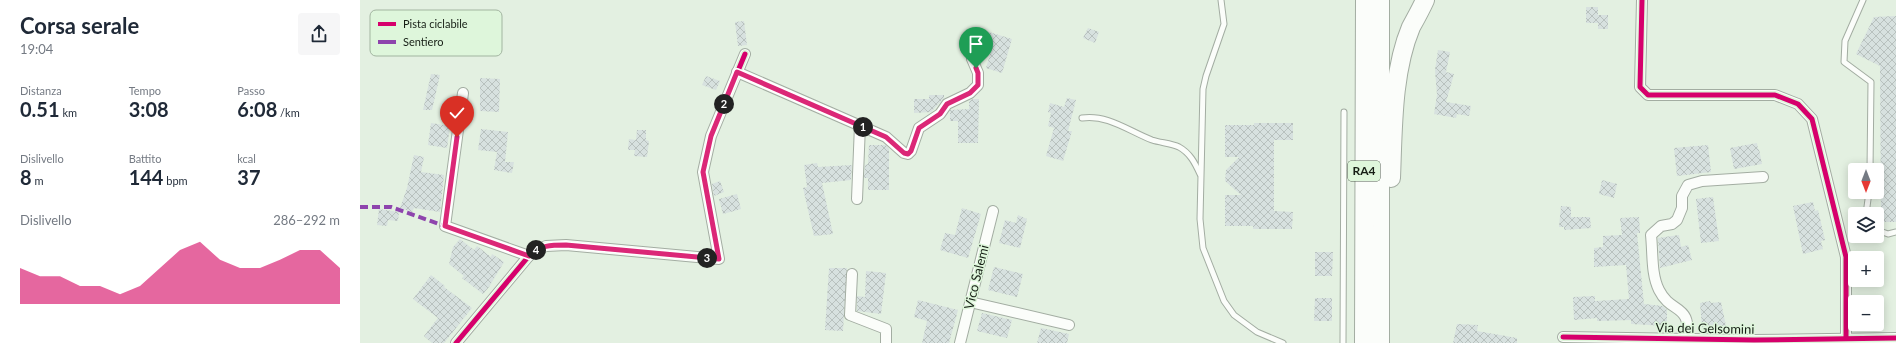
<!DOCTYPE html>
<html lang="it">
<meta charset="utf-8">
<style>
body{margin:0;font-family:Lato,sans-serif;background:#f6f6f7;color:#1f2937;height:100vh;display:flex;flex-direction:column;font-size:15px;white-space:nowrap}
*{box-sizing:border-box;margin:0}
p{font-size:13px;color:#747a83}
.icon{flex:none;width:22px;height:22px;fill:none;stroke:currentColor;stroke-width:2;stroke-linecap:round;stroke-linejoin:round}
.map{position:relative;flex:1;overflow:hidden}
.side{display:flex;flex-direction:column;background:#fff;width:360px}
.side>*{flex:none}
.needle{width:26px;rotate:180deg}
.tools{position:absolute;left:1488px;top:163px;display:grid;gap:8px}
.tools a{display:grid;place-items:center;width:36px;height:36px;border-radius:4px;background:#fff;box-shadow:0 2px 10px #0003;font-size:20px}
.pin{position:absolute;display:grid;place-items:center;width:34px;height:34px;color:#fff;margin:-41px -17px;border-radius:50% 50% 50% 0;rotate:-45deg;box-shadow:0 0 4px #0007}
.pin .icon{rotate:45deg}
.km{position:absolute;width:20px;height:20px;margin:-10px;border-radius:50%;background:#222;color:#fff;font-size:11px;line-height:20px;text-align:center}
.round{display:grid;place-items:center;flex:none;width:42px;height:42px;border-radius:4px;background:#f6f6f7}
.overview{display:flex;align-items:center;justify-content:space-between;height:68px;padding:0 20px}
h1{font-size:22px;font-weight:700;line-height:30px}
.metrics{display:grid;grid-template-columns:repeat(3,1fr);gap:6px;height:68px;padding:4px 20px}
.metrics div{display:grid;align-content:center}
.metrics b{font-size:20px;font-weight:700}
.metrics small{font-size:11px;font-weight:400}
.metrics p{font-size:11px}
.chart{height:112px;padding:8px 20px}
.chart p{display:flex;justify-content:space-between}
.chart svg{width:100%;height:72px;margin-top:4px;fill:#db2777;opacity:.7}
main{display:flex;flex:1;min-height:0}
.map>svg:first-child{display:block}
</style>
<main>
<section class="side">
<div class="overview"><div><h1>Corsa serale</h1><p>19:04</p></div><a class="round"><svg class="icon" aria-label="share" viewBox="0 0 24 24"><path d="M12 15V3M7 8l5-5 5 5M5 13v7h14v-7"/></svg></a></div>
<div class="metrics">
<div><p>Distanza</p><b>0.51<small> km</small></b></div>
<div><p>Tempo</p><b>3:08</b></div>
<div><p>Passo</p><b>6:08<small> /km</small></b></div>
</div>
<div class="metrics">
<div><p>Dislivello</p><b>8<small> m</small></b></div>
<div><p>Battito</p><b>144<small> bpm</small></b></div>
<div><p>kcal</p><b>37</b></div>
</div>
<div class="chart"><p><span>Dislivello</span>286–292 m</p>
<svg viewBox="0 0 160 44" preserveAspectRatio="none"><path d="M0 44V22L10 27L20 27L30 33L40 33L50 38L60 33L70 22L80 11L90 6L100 17L110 22L120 22L130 17L140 11L150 11L160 22V44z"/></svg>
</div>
</section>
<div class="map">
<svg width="1536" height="343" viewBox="0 0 1536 343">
<defs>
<pattern id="building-cross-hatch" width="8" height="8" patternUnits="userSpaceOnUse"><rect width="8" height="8" fill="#d7e1df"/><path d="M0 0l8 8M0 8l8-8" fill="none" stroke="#b8c1be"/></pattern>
</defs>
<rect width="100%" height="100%" fill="#e3f0e1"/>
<g fill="url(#building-cross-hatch)">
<polygon points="1226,7 1238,7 1238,15 1248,15 1248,29 1238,29 1238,23 1226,23"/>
<polygon points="1536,16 1536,222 1521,222 1520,66 1496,54 1514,17"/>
<polygon points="384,21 387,45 378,46 375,22"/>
<polygon points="728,28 739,32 735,43 723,38"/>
<polygon points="619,29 652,39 642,73 626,68 631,51 613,46"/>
<polygon points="1078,50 1090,52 1086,72 1094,74 1086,102 1111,106 1109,116 1097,114 1096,118 1074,114 1077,95 1075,70"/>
<polygon points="71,74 80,75 72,110 63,110"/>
<polygon points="346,76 360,81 356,90 342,85"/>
<polygon points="120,78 140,79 139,112 120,111"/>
<polygon points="569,95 584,95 584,98 571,112 554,113 554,99 569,99"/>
<polygon points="707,98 716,100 708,131 712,131 703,161 686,156 694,128 688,126 691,113 688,112 690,103 704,107"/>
<polygon points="613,99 619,99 618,143 598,143 598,121 590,121 590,110 609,109 609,101"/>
<polygon points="71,123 90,126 87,148 68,145"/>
<polygon points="894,123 933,123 933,140 914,140 914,211 933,212 932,229 893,229 893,226 865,226 865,195 881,195 865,181 866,170 879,157 865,157 865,125 894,125"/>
<polygon points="121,129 148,132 145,162 154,162 152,173 134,170 137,152 118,150"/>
<polygon points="277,130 286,130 286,140 289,141 287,157 274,156 275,150 268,150 269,139 276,140"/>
<polygon points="1397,143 1398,149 1399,149 1402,164 1374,169 1370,148"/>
<polygon points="509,145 526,145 529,149 529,190 508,190 508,178 504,178 505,165 508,164"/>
<polygon points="1348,145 1351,172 1317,176 1314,148"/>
<polygon points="54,155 64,157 61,172 84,175 80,212 54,208 52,212 40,208 47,188"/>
<polygon points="457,163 458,167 492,165 491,180 462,183 473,234 454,236 443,188 447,187 444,165"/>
<polygon points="1242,180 1257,184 1254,198 1239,194"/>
<polygon points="360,181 364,192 354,196 352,184"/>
<polygon points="377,194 381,209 363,214 359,199"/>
<polygon points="1353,197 1359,241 1341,243 1336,199"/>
<polygon points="1453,202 1455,211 1458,210 1465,240 1461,241 1463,249 1443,254 1433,206"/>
<polygon points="1201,206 1211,207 1211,217 1230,217 1231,228 1204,230 1204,227 1199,227"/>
<polygon points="602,208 621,214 608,258 580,250 585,233 595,235"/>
<polygon points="19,209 39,212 38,221 28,220 27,226 17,225"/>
<polygon points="658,215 667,219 660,248 639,243 645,220 656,223"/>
<polygon points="1279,217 1280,233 1277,233 1284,304 1303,306 1307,310 1307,326 1271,324 1271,320 1237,321 1237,318 1214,320 1213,297 1235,296 1235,301 1269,299 1266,265 1234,267 1234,248 1243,247 1243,236 1262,235 1260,218"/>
<polygon points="1319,235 1321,247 1328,245 1332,260 1300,268 1298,238"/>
<polygon points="100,239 114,250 117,246 131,257 132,254 144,262 129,287 123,294 102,278 104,276 89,264 93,247"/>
<polygon points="955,252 973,252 972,276 955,276"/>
<polygon points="634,267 663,274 657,297 628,290"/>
<polygon points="469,268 487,268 483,331 465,330"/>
<polygon points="506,271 526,273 521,314 497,311 497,296 505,297"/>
<polygon points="71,275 85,286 84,287 112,308 84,343 72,343 64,336 78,318 53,299"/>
<polygon points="955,298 972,298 972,321 954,321"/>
<polygon points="558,300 598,310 589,343 562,343 567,321 554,317"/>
<polygon points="1350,301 1351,303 1361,302 1366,326 1342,328 1340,303"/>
<polygon points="622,313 652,320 647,338 617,331"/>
<polygon points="1097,324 1118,325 1117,331 1157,338 1157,343 1093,343"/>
<polygon points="681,328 709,334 707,343 677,343"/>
</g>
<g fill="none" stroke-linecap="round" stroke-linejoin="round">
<defs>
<g id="service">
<polyline points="861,0 864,24 846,76 843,89 840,219 843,248 864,301 874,315 897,332 923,343"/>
<polyline points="1503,0 1485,41 1484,62 1511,82 1510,170"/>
<path d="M722,118C747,114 769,131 792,140C801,143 811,143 819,147C830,153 835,163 840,174"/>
<polyline points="1506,214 1509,192"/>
<polyline points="1517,230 1528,234 1536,232"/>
<polyline points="983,343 984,112"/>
</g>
<g id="minor">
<polyline points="1282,0 1280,87 1288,95 1415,95 1438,104 1452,119 1486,257 1486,338"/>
<polyline points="377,72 526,137 544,153 548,154 551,151 559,128 580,114 587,104 610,93 618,85 618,73 612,59"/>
<polyline points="103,93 85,226 169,256"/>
<polyline points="497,199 500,125"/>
<polyline points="492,274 490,315 526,329 526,343"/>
<polyline points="610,302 709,325"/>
<polyline points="1203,337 1394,340 1536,338"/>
<polyline points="96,343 173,251 186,246 206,245 359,259 343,172 351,136 385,54"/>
<polyline points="600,343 633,211"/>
<path d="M1327,343C1332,301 1312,316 1299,290C1291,274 1293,253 1291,235L1301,226L1312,224L1317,220L1322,208V196L1328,185L1342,181L1403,177"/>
</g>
<g id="motorway">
<polyline points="1020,0 1020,343"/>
<path d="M1031,178C1033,130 1032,72 1051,27C1056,18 1061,9 1065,0"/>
<polyline points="1004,343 1005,0"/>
</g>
</defs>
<use href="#service" stroke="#a3ada2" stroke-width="7"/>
<use href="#minor" stroke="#a3ada2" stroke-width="12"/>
<use href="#motorway" stroke="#a3ada2" stroke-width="20"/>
<use href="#service" stroke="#fbfdfa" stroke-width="5"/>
<use href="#minor" stroke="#fbfdfa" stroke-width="10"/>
<use href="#motorway" stroke="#fbfdfa" stroke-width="18"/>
<polyline stroke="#8e44ad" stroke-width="4" stroke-dasharray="8 4" stroke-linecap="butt" points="0,207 31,207 85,226"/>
<defs>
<g id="cycleway">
<polyline points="1282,0 1280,87 1288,95 1415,95 1438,104 1452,119 1486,257 1486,338"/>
<polyline points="1203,337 1394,340 1536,338"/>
<polyline points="96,343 173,251 186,246 206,245 359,259 343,172 351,136 385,54"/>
</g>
</defs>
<use href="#cycleway" stroke="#def6db" stroke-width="8"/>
<use href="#cycleway" stroke="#d6006c" stroke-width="5"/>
</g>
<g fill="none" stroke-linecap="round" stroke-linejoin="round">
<defs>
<path id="route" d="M97,137L85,226L169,256C179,245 192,245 206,245L359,259L343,172L351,136L377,72L526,137L544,153L548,154L551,151L559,128L580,114L587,104L610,93L618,85V73L616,68"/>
</defs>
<use href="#route" stroke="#fff" stroke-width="8"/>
<use href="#route" stroke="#db2777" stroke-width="5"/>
</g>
<g text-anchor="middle" stroke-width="3" stroke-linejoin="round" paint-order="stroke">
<rect fill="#def6db" stroke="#525f50" stroke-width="1" x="988" y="161" width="32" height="20" rx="3"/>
<g font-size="12" font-weight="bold" fill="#161e15">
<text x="1004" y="175">RA4</text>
</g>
<g font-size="13" fill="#161e15" stroke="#def6db">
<text transform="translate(616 277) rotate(-76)" y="5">Vico Salemi</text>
<text transform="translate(1345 328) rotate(1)" y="5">Via dei Gelsomini</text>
</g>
</g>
<rect x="10" y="10" width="132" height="46" rx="6" fill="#def6db" stroke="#a2b5a0" stroke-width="1"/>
<rect x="18" y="22" width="18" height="4" fill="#d6006c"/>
<rect x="18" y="40" width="18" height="4" fill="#8e44ad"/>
<g font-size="11" fill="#161e15">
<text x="43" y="28">Pista ciclabile</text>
<text x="43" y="46">Sentiero</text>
</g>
</svg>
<div class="tools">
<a><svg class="needle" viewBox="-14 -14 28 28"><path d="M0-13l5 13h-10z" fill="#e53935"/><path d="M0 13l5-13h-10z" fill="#747a83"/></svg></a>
<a><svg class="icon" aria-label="layers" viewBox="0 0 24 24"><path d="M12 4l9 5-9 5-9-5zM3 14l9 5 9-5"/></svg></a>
<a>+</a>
<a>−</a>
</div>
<div class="pin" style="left:616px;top:68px;background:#1e9e55"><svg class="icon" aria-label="arrive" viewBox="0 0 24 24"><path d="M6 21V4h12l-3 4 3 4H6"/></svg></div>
<div class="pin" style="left:97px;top:137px;background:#d93025"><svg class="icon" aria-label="check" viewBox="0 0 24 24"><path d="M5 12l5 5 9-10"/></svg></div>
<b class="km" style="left:503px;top:127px">1</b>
<b class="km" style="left:364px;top:104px">2</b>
<b class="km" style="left:347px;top:258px">3</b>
<b class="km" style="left:176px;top:250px">4</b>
</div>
</main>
